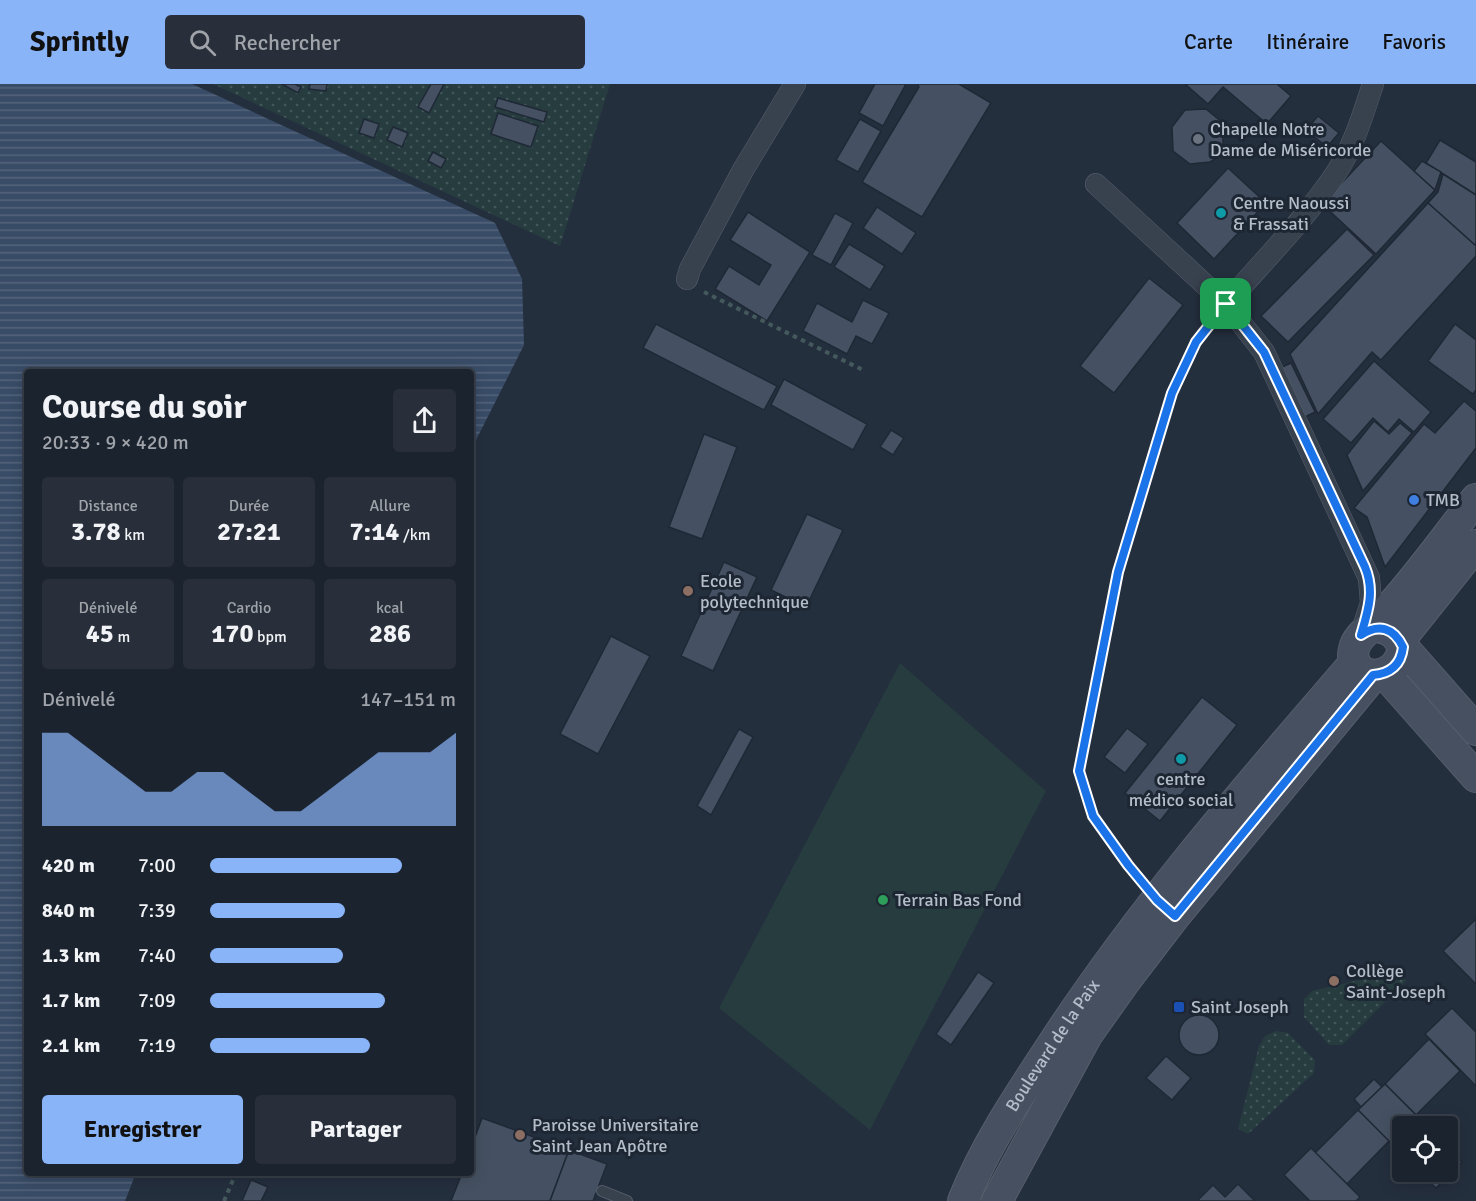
<!DOCTYPE html>
<html lang="fr">
<meta charset="utf-8">
<style>
body{margin:0;font-family:Signika,sans-serif;background:#282f3a;color:#f1f3f6;height:100vh;display:flex;flex-direction:column;font-size:22px;white-space:nowrap}
*{box-sizing:border-box;margin:0}
p{font-size:20px;color:#a0a4aa}
.icon{flex:none;width:33px;height:33px;fill:none;stroke:currentColor;stroke-width:2;stroke-linecap:round;stroke-linejoin:round}
.map{position:relative;flex:1;overflow:hidden}
.details{position:absolute;left:24px;top:285px;width:450px;height:807px;display:flex;flex-direction:column;background:#1b232e;border-radius:6px;box-shadow:0 3px 15px #0003,0 0 0 2px #39404a}
.details>*{flex:none}
.controls{position:absolute;left:1392px;top:1032px;display:grid;gap:12px}
.controls a{display:grid;place-items:center;width:66px;height:66px;border-radius:6px;background:#1b232e;box-shadow:0 3px 15px #0003,0 0 0 2px #39404a;font-size:30px}
.pin{position:absolute;display:grid;place-items:center;width:51px;height:51px;color:#fff;margin:-26px;border-radius:12px;box-shadow:0 3px 9px #0006}
.round{display:grid;place-items:center;flex:none;width:63px;height:63px;border-radius:6px;background:#282f3a}
.summary{display:flex;align-items:center;justify-content:space-between;height:102px;padding:0 18px}
h1{font-size:33px;font-weight:700;line-height:45px}
.stats{display:grid;grid-template-columns:repeat(3,1fr);gap:9px;height:102px;padding:6px 18px}
.stats div{display:grid;align-content:center;border-radius:6px;background:#282f3a;text-align:center}
.stats b{font-size:26px;font-weight:700}
.stats small{font-size:16px;font-weight:400}
.stats p{font-size:16px}
.chart{height:168px;padding:12px 18px}
.chart p{display:flex;justify-content:space-between}
.chart svg{width:100%;height:108px;margin-top:6px;fill:#8ab4f8;opacity:.7}
.primary-button{display:flex;gap:12px;margin-top:auto;padding:12px 18px}
.primary-button a{flex:1;height:69px;border-radius:6px;background:#8ab4f8;color:#111;font-size:24px;font-weight:700;line-height:69px;text-align:center}
.primary-button a+a{background:#282f3a;color:#f1f3f6}
ul{padding:0 18px;list-style:none;font-size:20px}
li{display:grid;grid-template-columns:96px 72px 1fr;align-items:center;height:45px}
li i{height:15px;border-radius:8px;background:#8ab4f8}
header{display:flex;align-items:center;gap:36px;box-sizing:border-box;height:84px;padding:0 30px;background:#8ab4f8;color:#111}
header strong{font-size:28px}
nav{display:flex;gap:33px;margin-inline-start:auto;font-size:21px}
.search{width:420px;height:54px;background:#282f3a;display:flex;align-items:center;gap:15px;box-sizing:border-box;padding:0 21px;border-radius:6px;color:#a0a4aa;font-size:22px}
.map>svg:first-child{display:block}
</style>
<header>
<strong>Sprintly</strong>
<div class="search"><svg class="icon" aria-label="search" viewBox="0 0 24 24"><circle cx="10" cy="10" r="6"/><path d="M15 15l6 6"/></svg>Rechercher</div>
<nav><a>Carte</a><a>Itinéraire</a><a>Favoris</a></nav>
</header>
<div class="map">
<svg width="1476" height="1117" viewBox="0 0 1476 1117">
<defs>
<pattern id="grass-dots" width="8" height="8" patternUnits="userSpaceOnUse" patternTransform="scale(1.5)"><rect width="8" height="8" fill="#263c3f"/><path d="M2 2h.1M6 6h.1" fill="none" stroke="#435659" stroke-width="1.8" stroke-linecap="round"/></pattern>
<pattern id="water-rules" width="6" height="5" patternUnits="userSpaceOnUse" patternTransform="scale(1.5)"><rect width="6" height="5" fill="#394c67"/><path d="M0 2.5h6" fill="none" stroke="#53647b"/></pattern>
</defs>
<rect width="100%" height="100%" fill="#242f3e"/>
<g fill="url(#grass-dots)">
<polygon points="213,0 610,0 560,162"/>
<polygon points="1401,886 1406,897 1342,961 1329,961 1304,933 1304,915 1312,907"/>
<polygon points="1276,947 1288,949 1315,976 1314,989 1248,1050 1238,1045 1259,962 1265,952"/>
</g>
<polygon fill="#263c3f" points="900,579 1046,707 870,1046 719,924"/>
<polygon fill="url(#water-rules)" points="0,0 192,0 495,139 522,195 524,261 471,366 471,288 27,288 27,1089 136,1089 125,1117 0,1117"/>
<g fill="#455162" stroke="#1f2835" stroke-width="1.5">
<polygon points="282,0 295,0 301,3 298,9"/>
<polygon points="310,0 327,0 326,7 309,5"/>
<polygon points="431,0 444,0 429,29 418,23"/>
<polygon points="875,0 906,0 883,42 859,29"/>
<polygon points="917,0 959,0 991,19 922,133 862,98 919,3"/>
<polygon points="1185,0 1277,0 1291,12 1267,40 1223,3 1208,20"/>
<polygon points="498,14 547,28 544,38 495,23"/>
<polygon points="1206,25 1223,39 1223,70 1210,78 1190,80 1173,67 1172,43 1185,26"/>
<polygon points="498,29 538,42 531,63 491,50"/>
<polygon points="1318,32 1339,49 1327,63 1306,46"/>
<polygon points="364,35 379,40 374,54 359,49"/>
<polygon points="860,35 881,47 858,88 836,76"/>
<polygon points="393,43 408,49 402,63 387,56"/>
<polygon points="1440,56 1476,78 1476,111 1426,79"/>
<polygon points="1381,57 1435,106 1376,170 1322,120"/>
<polygon points="433,68 446,75 441,84 428,77"/>
<polygon points="1422,77 1441,88 1435,106 1414,87"/>
<polygon points="1228,84 1266,119 1214,175 1177,139"/>
<polygon points="1443,90 1476,111 1476,162 1428,119 1438,108"/>
<polygon points="1428,119 1476,162 1476,172 1381,276 1372,268 1318,330 1290,270"/>
<polygon points="877,123 916,149 902,170 863,144"/>
<polygon points="748,128 810,168 767,237 715,205 729,182 759,201 771,181 730,156"/>
<polygon points="835,129 853,139 831,181 812,171"/>
<polygon points="1347,145 1374,171 1288,258 1261,232"/>
<polygon points="849,160 885,182 870,206 834,183"/>
<polygon points="1149,194 1183,221 1114,309 1080,282"/>
<polygon points="863,216 889,229 872,260 856,252 847,270 803,247 817,219 852,238"/>
<polygon points="656,240 777,302 764,326 643,264"/>
<polygon points="1455,240 1476,256 1476,306 1473,310 1428,277"/>
<polygon points="1374,277 1431,328 1414,348 1399,335 1388,348 1373,334 1351,359 1323,335"/>
<polygon points="1291,279 1315,328 1303,334 1280,284"/>
<polygon points="784,295 867,340 853,366 771,321"/>
<polygon points="1464,317 1476,327 1476,364 1385,483 1367,433 1354,424 1424,340 1435,349"/>
<polygon points="1374,337 1389,350 1400,339 1412,349 1363,407 1347,371"/>
<polygon points="891,346 904,354 893,371 880,363"/>
<polygon points="704,350 737,363 702,455 669,443"/>
<polygon points="807,430 843,446 806,523 771,506"/>
<polygon points="724,478 757,493 713,587 681,572"/>
<polygon points="611,552 650,572 598,670 560,650"/>
<polygon points="1202,613 1237,641 1160,737 1125,709"/>
<polygon points="1127,644 1148,660 1125,689 1104,673"/>
<polygon points="739,645 753,653 711,731 697,722"/>
<polygon points="1476,835 1476,900 1443,867"/>
<polygon points="978,888 994,899 951,961 936,950"/>
<polygon points="1452,924 1476,948 1476,1002 1425,950"/>
<circle cx="1199" cy="951" r="20"/>
<polygon points="1429,955 1460,987 1416,1031 1385,1000"/>
<polygon points="1166,972 1191,994 1172,1016 1146,994"/>
<polygon points="1374,995 1382,1003 1361,1023 1354,1015"/>
<polygon points="1385,1000 1427,1042 1402,1042 1402,1071 1358,1026"/>
<polygon points="1358,1026 1389,1057 1347,1100 1315,1069"/>
<polygon points="482,1034 569,1066 550,1117 451,1117 462,1089 471,1089 471,1064"/>
<polygon points="1448,1063 1462,1078 1436,1104 1419,1088 1448,1088"/>
<polygon points="1311,1064 1360,1113 1356,1117 1310,1117 1284,1091"/>
<polygon points="569,1066 607,1080 593,1117 550,1117"/>
<polygon points="251,1096 268,1103 261,1117 242,1117"/>
<polygon points="1238,1100 1255,1117 1197,1117 1213,1101 1225,1113"/>
</g>
<g fill="none" stroke-linecap="round" stroke-linejoin="round">
<defs>
<polyline id="lane" points="602,1107 627,1117"/>
<g id="street">
<polyline points="1096,100 1226,220 1264,268 1369,494 1371,519 1361,550"/>
<polyline points="687,195 690,185 743,86 795,0"/>
<path d="M1226,220C1263,177 1305,136 1336,89C1354,62 1363,30 1373,0"/>
</g>
<g id="secondary">
<path d="M1372,543C1388,543 1396,549 1403,563C1398,602 1346,597 1354,565C1357,551 1371,544 1380,534C1415,497 1444,455 1476,415"/>
<polyline points="1400,556 1476,461"/>
<polyline points="1403,563 1476,646"/>
<polyline points="1385,590 1476,693"/>
<path id="s1" d="M963,1117C984,1064 1017,1014 1048,967C1138,828 1247,703 1355,578"/>
<polyline points="997,1117 1087,951 1126,896 1175,832 1373,592"/>
</g>
</defs>
<use href="#lane" stroke="#565f6c" stroke-width="12"/>
<use href="#street" stroke="#565f6c" stroke-width="22"/>
<use href="#secondary" stroke="#565f6c" stroke-width="32"/>
<g stroke="#44595c" stroke-width="4" stroke-dasharray="4.5 4.5" stroke-linecap="butt">
<polyline points="704,208 865,287"/>
<polyline points="1139,795 1093,732 1079,687 1118,488 1137,420 1172,309 1196,258 1212,237"/>
<polyline points="224,1117 236,1089"/>
</g>
<use href="#lane" stroke="#38414e" stroke-width="10"/>
<use href="#street" stroke="#38414e" stroke-width="21"/>
<use href="#secondary" stroke="#465061" stroke-width="30"/>
</g>
<g fill="none" stroke-linecap="round" stroke-linejoin="round">
<defs>
<path id="route" d="M1226,220L1264,268L1365,483C1375,507 1368,527 1361,551C1379,539 1394,544 1403,563C1401,581 1390,590 1373,591L1175,832L1157,816L1128,781L1093,732L1079,687L1118,488L1172,309L1196,258Z"/>
</defs>
<use href="#route" stroke="#fff" stroke-width="12"/>
<use href="#route" stroke="#1a73e8" stroke-width="8"/>
</g>
<circle fill="#6b7280" stroke="#1d2633" stroke-width="2" cx="1198" cy="55" r="6"/>
<g fill="#0f9aa8" stroke="#1d2633" stroke-width="2">
<circle cx="1221" cy="129" r="6"/>
<circle cx="1181" cy="675" r="6"/>
</g>
<circle fill="#3f7fe0" stroke="#1d2633" stroke-width="2" cx="1414" cy="416" r="6"/>
<g fill="#8d6e63" stroke="#1d2633" stroke-width="2">
<circle cx="688" cy="507" r="6"/>
<circle cx="1334" cy="897" r="6"/>
<circle cx="520" cy="1051" r="6"/>
</g>
<circle fill="#2e9e5b" stroke="#1d2633" stroke-width="2" cx="883" cy="816" r="6"/>
<rect fill="#1a4fb4" stroke="#1d2633" stroke-width="2" x="1173" y="917" width="12" height="12" rx="3"/>
<g text-anchor="middle" stroke-width="6" stroke-linejoin="round" paint-order="stroke">
<g font-size="18" fill="#b4bcc9" stroke="#1d2633" text-anchor="start">
<text x="1210" y="51">Chapelle Notre<tspan x="1210" dy="21">Dame de Miséricorde</tspan></text>
<text x="1233" y="125">Centre Naoussi<tspan x="1233" dy="21">&amp; Frassati</tspan></text>
<text x="1426" y="422">TMB</text>
<text x="700" y="503">Ecole<tspan x="700" dy="21">polytechnique</tspan></text>
<text x="1181" y="701" text-anchor="middle">centre<tspan x="1181" dy="21">médico social</tspan></text>
<text x="895" y="822">Terrain Bas Fond</text>
<text x="1346" y="893">Collège<tspan x="1346" dy="21">Saint-Joseph</tspan></text>
<text x="1191" y="929">Saint Joseph</text>
<text x="532" y="1047">Paroisse Universitaire<tspan x="532" dy="21">Saint Jean Apôtre</tspan></text>
</g>
<g font-size="18" fill="#b4bcc9" stroke="#1d2633">
<text dy="6" stroke="none"><textPath href="#s1" startOffset="180">Boulevard de la Paix</textPath></text>
</g>
</g>
</svg>
<div class="controls">
<a><svg class="icon" aria-label="locate" viewBox="0 0 24 24"><circle cx="12" cy="12" r="6"/><path d="M12 2v4M12 18v4M2 12h4M18 12h4"/></svg></a>
</div>
<div class="pin" style="left:1226px;top:220px;background:#1e9e55"><svg class="icon" aria-label="arrive" viewBox="0 0 24 24"><path d="M6 21V4h12l-3 4 3 4H6"/></svg></div>
<section class="details">
<div class="summary"><div><h1>Course du soir</h1><p>20:33 · 9 × 420 m</p></div><a class="round"><svg class="icon" aria-label="share" viewBox="0 0 24 24"><path d="M12 15V3M7 8l5-5 5 5M5 13v7h14v-7"/></svg></a></div>
<div class="stats">
<div><p>Distance</p><b>3.78<small> km</small></b></div>
<div><p>Durée</p><b>27:21</b></div>
<div><p>Allure</p><b>7:14<small> /km</small></b></div>
</div>
<div class="stats">
<div><p>Dénivelé</p><b>45<small> m</small></b></div>
<div><p>Cardio</p><b>170<small> bpm</small></b></div>
<div><p>kcal</p><b>286</b></div>
</div>
<div class="chart"><p><span>Dénivelé</span>147–151 m</p>
<svg viewBox="0 0 160 44" preserveAspectRatio="none"><path d="M0 44V6L10 6L20 14L30 22L40 30L50 30L60 22L70 22L80 30L90 38L100 38L110 30L120 22L130 14L140 14L150 14L160 6V44z"/></svg>
</div>
<ul>
<li><b>420 m</b>7:00<i style="width:78%"></i></li>
<li><b>840 m</b>7:39<i style="width:55%"></i></li>
<li><b>1.3 km</b>7:40<i style="width:54%"></i></li>
<li><b>1.7 km</b>7:09<i style="width:71%"></i></li>
<li><b>2.1 km</b>7:19<i style="width:65%"></i></li>
</ul>
<div class="primary-button"><a>Enregistrer</a><a>Partager</a></div>
</section>
</div>
